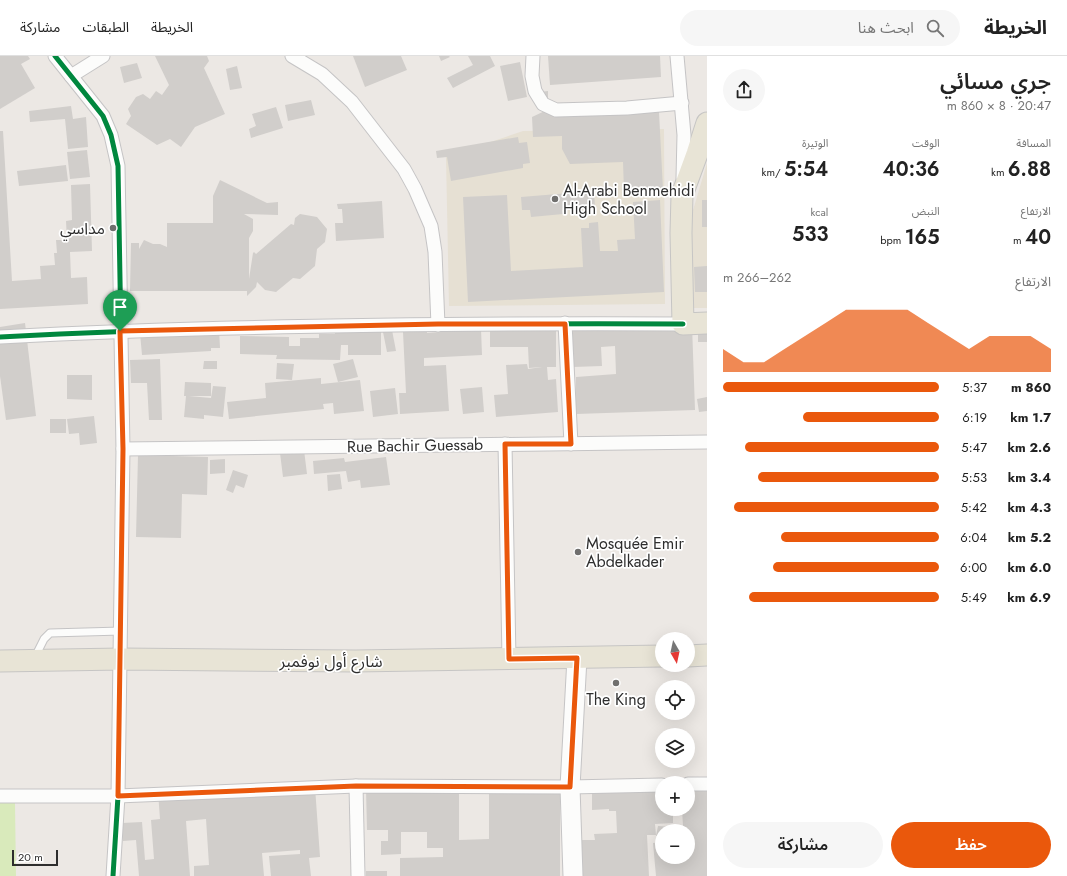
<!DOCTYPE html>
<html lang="ar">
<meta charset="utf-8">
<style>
body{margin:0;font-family:Jost,"Noto Sans Arabic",sans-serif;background:#f6f6f6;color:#222;direction:rtl;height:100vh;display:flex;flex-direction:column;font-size:15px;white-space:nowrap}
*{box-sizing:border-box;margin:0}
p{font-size:13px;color:#767676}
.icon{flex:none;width:22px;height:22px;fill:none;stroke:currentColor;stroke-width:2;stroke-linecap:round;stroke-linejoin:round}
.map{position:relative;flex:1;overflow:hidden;direction:ltr}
.sheet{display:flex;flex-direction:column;background:#fff;width:360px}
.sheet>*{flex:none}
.needle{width:26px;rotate:171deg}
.controls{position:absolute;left:655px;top:576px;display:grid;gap:8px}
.controls a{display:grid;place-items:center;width:40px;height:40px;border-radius:50%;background:#fff;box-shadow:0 4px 16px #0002;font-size:20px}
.scale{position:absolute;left:12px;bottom:10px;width:46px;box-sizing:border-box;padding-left:4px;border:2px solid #2e2e2e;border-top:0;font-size:11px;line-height:14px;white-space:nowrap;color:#2e2e2e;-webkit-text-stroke:3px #fff;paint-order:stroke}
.pin{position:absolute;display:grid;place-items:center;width:34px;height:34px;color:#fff;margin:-41px -17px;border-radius:50% 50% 50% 0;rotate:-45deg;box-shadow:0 0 4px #0007}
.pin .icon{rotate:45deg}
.round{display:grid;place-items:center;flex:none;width:42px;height:42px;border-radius:21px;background:#f6f6f6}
.headline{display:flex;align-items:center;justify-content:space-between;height:68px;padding:0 16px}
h1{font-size:22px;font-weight:600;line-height:30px}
.figures{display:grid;grid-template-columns:repeat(3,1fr);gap:6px;height:68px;padding:4px 16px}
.figures div{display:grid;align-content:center}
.figures b{font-size:20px;font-weight:600}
.figures small{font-size:11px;font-weight:400}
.figures p{font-size:11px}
.chart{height:112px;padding:8px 16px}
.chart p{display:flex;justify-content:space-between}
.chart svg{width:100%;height:72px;margin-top:4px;fill:#ea580c;opacity:.7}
.button{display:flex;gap:8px;margin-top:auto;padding:8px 16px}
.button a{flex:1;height:46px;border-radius:24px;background:#ea580c;color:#fff;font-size:16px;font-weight:600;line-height:46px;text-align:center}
.button a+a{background:#f6f6f6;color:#222}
ul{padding:0 16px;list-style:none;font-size:13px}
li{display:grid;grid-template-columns:64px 48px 1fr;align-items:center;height:30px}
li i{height:10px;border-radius:5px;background:#ea580c}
header{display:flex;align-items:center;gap:24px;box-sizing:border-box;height:56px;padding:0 20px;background:#fff;border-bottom:1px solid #e0e0e0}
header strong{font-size:19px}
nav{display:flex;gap:22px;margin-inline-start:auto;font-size:14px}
.search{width:280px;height:36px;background:#f6f6f6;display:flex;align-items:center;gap:10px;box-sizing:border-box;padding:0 14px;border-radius:22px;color:#767676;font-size:15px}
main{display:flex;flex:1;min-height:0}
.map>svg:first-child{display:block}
</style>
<header>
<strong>الخريطة</strong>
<div class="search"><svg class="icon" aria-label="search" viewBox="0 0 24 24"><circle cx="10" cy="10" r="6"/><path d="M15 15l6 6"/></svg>ابحث هنا</div>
<nav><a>الخريطة</a><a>الطبقات</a><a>مشاركة</a></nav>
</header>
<main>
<section class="sheet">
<div class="headline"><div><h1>جري مسائي</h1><p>20:47 · 8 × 860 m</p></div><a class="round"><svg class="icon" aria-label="share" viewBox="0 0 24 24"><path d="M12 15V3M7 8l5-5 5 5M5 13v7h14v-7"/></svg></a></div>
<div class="figures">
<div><p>المسافة</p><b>6.88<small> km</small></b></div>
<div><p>الوقت</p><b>40:36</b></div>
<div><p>الوتيرة</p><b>5:54<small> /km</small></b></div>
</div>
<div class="figures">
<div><p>الارتفاع</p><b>40<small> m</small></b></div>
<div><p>النبض</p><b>165<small> bpm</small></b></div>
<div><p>kcal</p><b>533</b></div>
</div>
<div class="chart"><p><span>الارتفاع</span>262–266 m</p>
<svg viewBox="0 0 160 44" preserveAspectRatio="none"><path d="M0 44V30L10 38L20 38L30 30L40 22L50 14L60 6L70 6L80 6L90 6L100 14L110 22L120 30L130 22L140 22L150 22L160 30V44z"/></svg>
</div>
<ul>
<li><b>860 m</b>5:37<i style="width:100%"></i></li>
<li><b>1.7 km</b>6:19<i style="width:63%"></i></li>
<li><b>2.6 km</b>5:47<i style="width:90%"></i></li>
<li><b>3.4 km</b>5:53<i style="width:84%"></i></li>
<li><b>4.3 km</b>5:42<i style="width:95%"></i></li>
<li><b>5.2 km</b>6:04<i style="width:73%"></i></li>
<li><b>6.0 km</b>6:00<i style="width:77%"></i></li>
<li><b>6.9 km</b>5:49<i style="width:88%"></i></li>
</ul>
<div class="button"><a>حفظ</a><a>مشاركة</a></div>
</section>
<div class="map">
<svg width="707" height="820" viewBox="0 0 707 820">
<rect width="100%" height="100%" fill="#ece8e4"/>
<g fill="#e6e0d3">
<polygon points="664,73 665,248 449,250 446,101 523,75"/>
<polygon points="707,107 707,252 693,252 691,161"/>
</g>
<polygon fill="#d9eabb" points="0,747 15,747 16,820 0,820"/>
<g fill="#d1cecb">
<polygon points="0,0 28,0 30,3 21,8 35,32 0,53"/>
<polygon points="155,0 207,0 209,5 204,12 225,58 195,71 181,91 170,83 157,89 126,68 131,60 128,53 136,41 143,38 150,43 156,35 162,39 169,29"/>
<polygon points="353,0 401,0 407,14 365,31"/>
<polygon points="439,0 449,0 450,1 441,5"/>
<polygon points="468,0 490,0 495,10 453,32 447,22 473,9"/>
<polygon points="548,0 660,0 661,21 550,29"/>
<polygon points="520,6 527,41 508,45 500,10"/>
<polygon points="137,7 142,22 124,27 120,11"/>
<polygon points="237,10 242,32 230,34 226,13"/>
<polygon points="548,35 548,42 556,58 659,56 663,134 624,135 623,106 570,108 562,93 562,80 533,81 532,61 549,53 540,36"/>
<polygon points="311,44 315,59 288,65 285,49"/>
<polygon points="71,50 73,63 86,61 88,91 68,93 65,63 30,66 29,55"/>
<polygon points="276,51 283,72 251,82 249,73 256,70 252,58"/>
<polygon points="0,75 3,75 12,225 41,223 40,210 55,209 54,197 57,197 56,184 67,184 66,165 72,164 71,129 90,128 92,195 70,196 71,222 87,221 88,248 0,253"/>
<polygon points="518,81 519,87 527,86 530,107 523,108 523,112 451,125 447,101 437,102 436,95"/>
<polygon points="87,94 90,121 70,123 67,96"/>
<polygon points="66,109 68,125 19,130 17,115"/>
<polygon points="220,124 267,147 278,146 278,159 244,158 253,163 253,175 249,182 249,223 253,197 254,196 256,198 291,168 294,169 295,162 300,158 317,161 327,173 325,186 317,193 315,210 300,223 293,222 276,236 265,234 257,226 256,231 247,240 247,235 130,235 131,187 139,187 139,193 144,184 153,188 160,188 167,191 167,167 213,167 213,140"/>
<polygon points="594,135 595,151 562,154 563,158 531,161 530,154 522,154 521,141"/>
<polygon points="507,139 511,215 583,211 581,172 589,172 589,167 598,166 600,195 618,195 617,184 635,183 633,146 660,144 664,236 468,246 463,141"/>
<rect x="702" y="144" width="5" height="27"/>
<polygon points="382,145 384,182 336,185 335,167 343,167 342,153 338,153 337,148"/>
<polygon points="707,210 707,236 695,236 694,211"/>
<polygon points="25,267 36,360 6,364 0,320 0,271"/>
<polygon points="576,267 692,269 695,354 576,358 576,321 616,318 615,290 601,291 602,310 573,311 571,275 577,274"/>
<polygon points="707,268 707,286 698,286 698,269"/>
<polygon points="219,272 220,292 211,292 211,295 142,299 140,277"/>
<polygon points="481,273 482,299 424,302 424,310 446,309 449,355 400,358 399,337 406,337 403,276 427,275 427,277"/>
<polygon points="556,273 556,311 547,311 548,324 556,323 558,356 496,361 494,339 508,338 506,309 527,308 528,313 542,311 529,312 528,291 490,291 490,274"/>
<polygon points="335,274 381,275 381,299 348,299 348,289 341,289 340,304 276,303 277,299 240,298 240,280 289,281 289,290 300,290 300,282 319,282 319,278 335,278"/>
<polygon points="392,274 396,295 387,296 383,276"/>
<polygon points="160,303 162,364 149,364 147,327 131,327 130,304"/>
<polygon points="353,303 358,321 338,326 333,308"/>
<polygon points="204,305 217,305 217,313 203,313"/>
<polygon points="277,307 294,308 292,324 276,323"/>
<polygon points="67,319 92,319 92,344 67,343"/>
<polygon points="321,322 321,328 360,324 364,355 334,358 333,347 323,348 324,353 229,363 227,346 266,342 265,327"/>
<polygon points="185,326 211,327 211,340 189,340 211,342 213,330 226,331 223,361 204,359 204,363 184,361 186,340 184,340"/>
<polygon points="482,331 484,356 463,358 460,333"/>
<polygon points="395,332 398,358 373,361 370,335"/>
<polygon points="707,341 707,355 699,356 697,343"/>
<polygon points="94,360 97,387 80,389 79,377 69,378 67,363"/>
<rect x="50" y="363" width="16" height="14"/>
<polygon points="304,394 307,418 283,421 280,397"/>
<polygon points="138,399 208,401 207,439 182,438 181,482 136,481"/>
<polygon points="386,401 390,429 361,432 360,424 348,426 346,415 314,418 313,405 344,402 345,406"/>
<polygon points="225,403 225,417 210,418 210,404"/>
<polygon points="233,414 248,419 244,432 236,429 233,437 226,434"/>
<polygon points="340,418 342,433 328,435 327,419"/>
<polygon points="315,731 320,801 309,802 311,820 271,820 269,800 300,798 300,794 262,797 264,820 194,820 194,810 209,809 206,763 186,765 190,820 139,820 136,784 123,785 122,767 142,766 145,804 154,803 151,764 160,763 158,736"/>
<polygon points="489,731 560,731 560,820 400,820 400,802 443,801 443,792 427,792 427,776 401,776 401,798 381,799 381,785 388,785 388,774 367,774 366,733 459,733 459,784 489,783"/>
<polygon points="662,733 662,753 673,753 673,767 655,768 656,779 647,779 649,820 582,820 580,784 595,784 594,778 617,777 616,755 609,755 609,753 592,754 592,735"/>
<polygon points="707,733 707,820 656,820 653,787 662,786 662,801 688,801 688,775 671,775 671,771 670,775 662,775 662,780 656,780 658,770 671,771 683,770 682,753 688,753 688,735"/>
<rect x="366" y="815" width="21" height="5"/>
</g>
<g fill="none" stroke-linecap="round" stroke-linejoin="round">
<defs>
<polyline id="lane" points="35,601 44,583 50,577 121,575"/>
<g id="street">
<polyline points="55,0 103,60 111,79 118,110 123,393 118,740 113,820"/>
<polyline points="292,0 322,18 352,46 404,113 415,133 431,170 435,196 438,269"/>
<polyline points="533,0 532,20 535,35 543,48 556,54 627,52 682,47"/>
<polyline points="677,0 684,79 683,122"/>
<polyline points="71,20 103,0"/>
<polyline points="565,267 571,388"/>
<path d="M0,281C227,269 455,267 683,268"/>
<polyline points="505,388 509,603"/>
<polyline points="123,393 707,386"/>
<polyline points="688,728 707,728"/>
<polyline points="356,730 358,820"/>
<polyline points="0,740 118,740 356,730 570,731 662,729"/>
</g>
<polyline id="secondary" points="573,820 570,731 577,602"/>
<g id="primary">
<polyline points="707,67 697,98 682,139 681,177 683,268 707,267"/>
<polyline points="688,600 707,599"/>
<polyline points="0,605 121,603 356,605 662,600"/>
</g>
</defs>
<use href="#lane" stroke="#c5c4c5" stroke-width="9"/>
<use href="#street" stroke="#c5c4c5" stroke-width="15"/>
<use href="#secondary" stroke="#c5c4c5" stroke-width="21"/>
<use href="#primary" stroke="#c6c5c4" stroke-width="23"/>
<use href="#lane" stroke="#fcfcfb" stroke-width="7"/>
<use href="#street" stroke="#fcfcfb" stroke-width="13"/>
<use href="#secondary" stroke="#fcfcfb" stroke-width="19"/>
<use href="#primary" stroke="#e8e4d6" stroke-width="21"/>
<defs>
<g id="cycleway">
<polyline points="55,0 103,60 111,79 118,110 123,393 118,740 113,820"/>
<path d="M0,281C227,269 455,267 683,268"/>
</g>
</defs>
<use href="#cycleway" stroke="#fff" stroke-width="8"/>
<use href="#cycleway" stroke="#00873e" stroke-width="5"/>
</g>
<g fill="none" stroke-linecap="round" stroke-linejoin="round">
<defs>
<polygon id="route" points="438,268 565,268 571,388 505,388 509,603 577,602 570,731 356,730 118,740 123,393 120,275"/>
</defs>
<use href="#route" stroke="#fff" stroke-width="8"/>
<use href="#route" stroke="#ea580c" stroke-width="5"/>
</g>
<g fill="#706f6e" stroke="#fff" stroke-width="1.5">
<circle cx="555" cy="143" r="4"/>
<circle cx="113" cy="172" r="4"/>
<circle cx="578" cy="496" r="4"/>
<circle cx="616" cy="627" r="4"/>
</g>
<g text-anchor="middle" stroke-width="3.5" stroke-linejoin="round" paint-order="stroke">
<g font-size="16" fill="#2e2e2e" stroke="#fff" text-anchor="start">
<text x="563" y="140">Al-Arabi Benmehidi<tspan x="563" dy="18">High School</tspan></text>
<text x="105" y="178" text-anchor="end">مداسي</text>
<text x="586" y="493">Mosquée Emir<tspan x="586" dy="18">Abdelkader</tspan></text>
<text x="616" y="649" text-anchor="middle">The King</text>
</g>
<g font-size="16" fill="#2e2e2e" stroke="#fff">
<text transform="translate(415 389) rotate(-1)" y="6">Rue Bachir Guessab</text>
<text x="331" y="611">شارع أول نوفمبر</text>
</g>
</g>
</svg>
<div class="controls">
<a><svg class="needle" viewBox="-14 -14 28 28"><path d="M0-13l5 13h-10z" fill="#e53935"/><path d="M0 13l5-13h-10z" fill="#767676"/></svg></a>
<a><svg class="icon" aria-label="locate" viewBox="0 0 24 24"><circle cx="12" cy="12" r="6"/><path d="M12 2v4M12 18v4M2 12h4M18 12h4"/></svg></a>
<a><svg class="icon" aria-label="layers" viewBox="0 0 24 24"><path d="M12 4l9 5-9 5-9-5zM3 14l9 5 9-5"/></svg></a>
<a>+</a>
<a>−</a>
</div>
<div class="scale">20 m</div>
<div class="pin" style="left:120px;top:275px;background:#1e9e55"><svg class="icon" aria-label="arrive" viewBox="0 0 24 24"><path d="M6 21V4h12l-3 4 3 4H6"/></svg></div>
</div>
</main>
